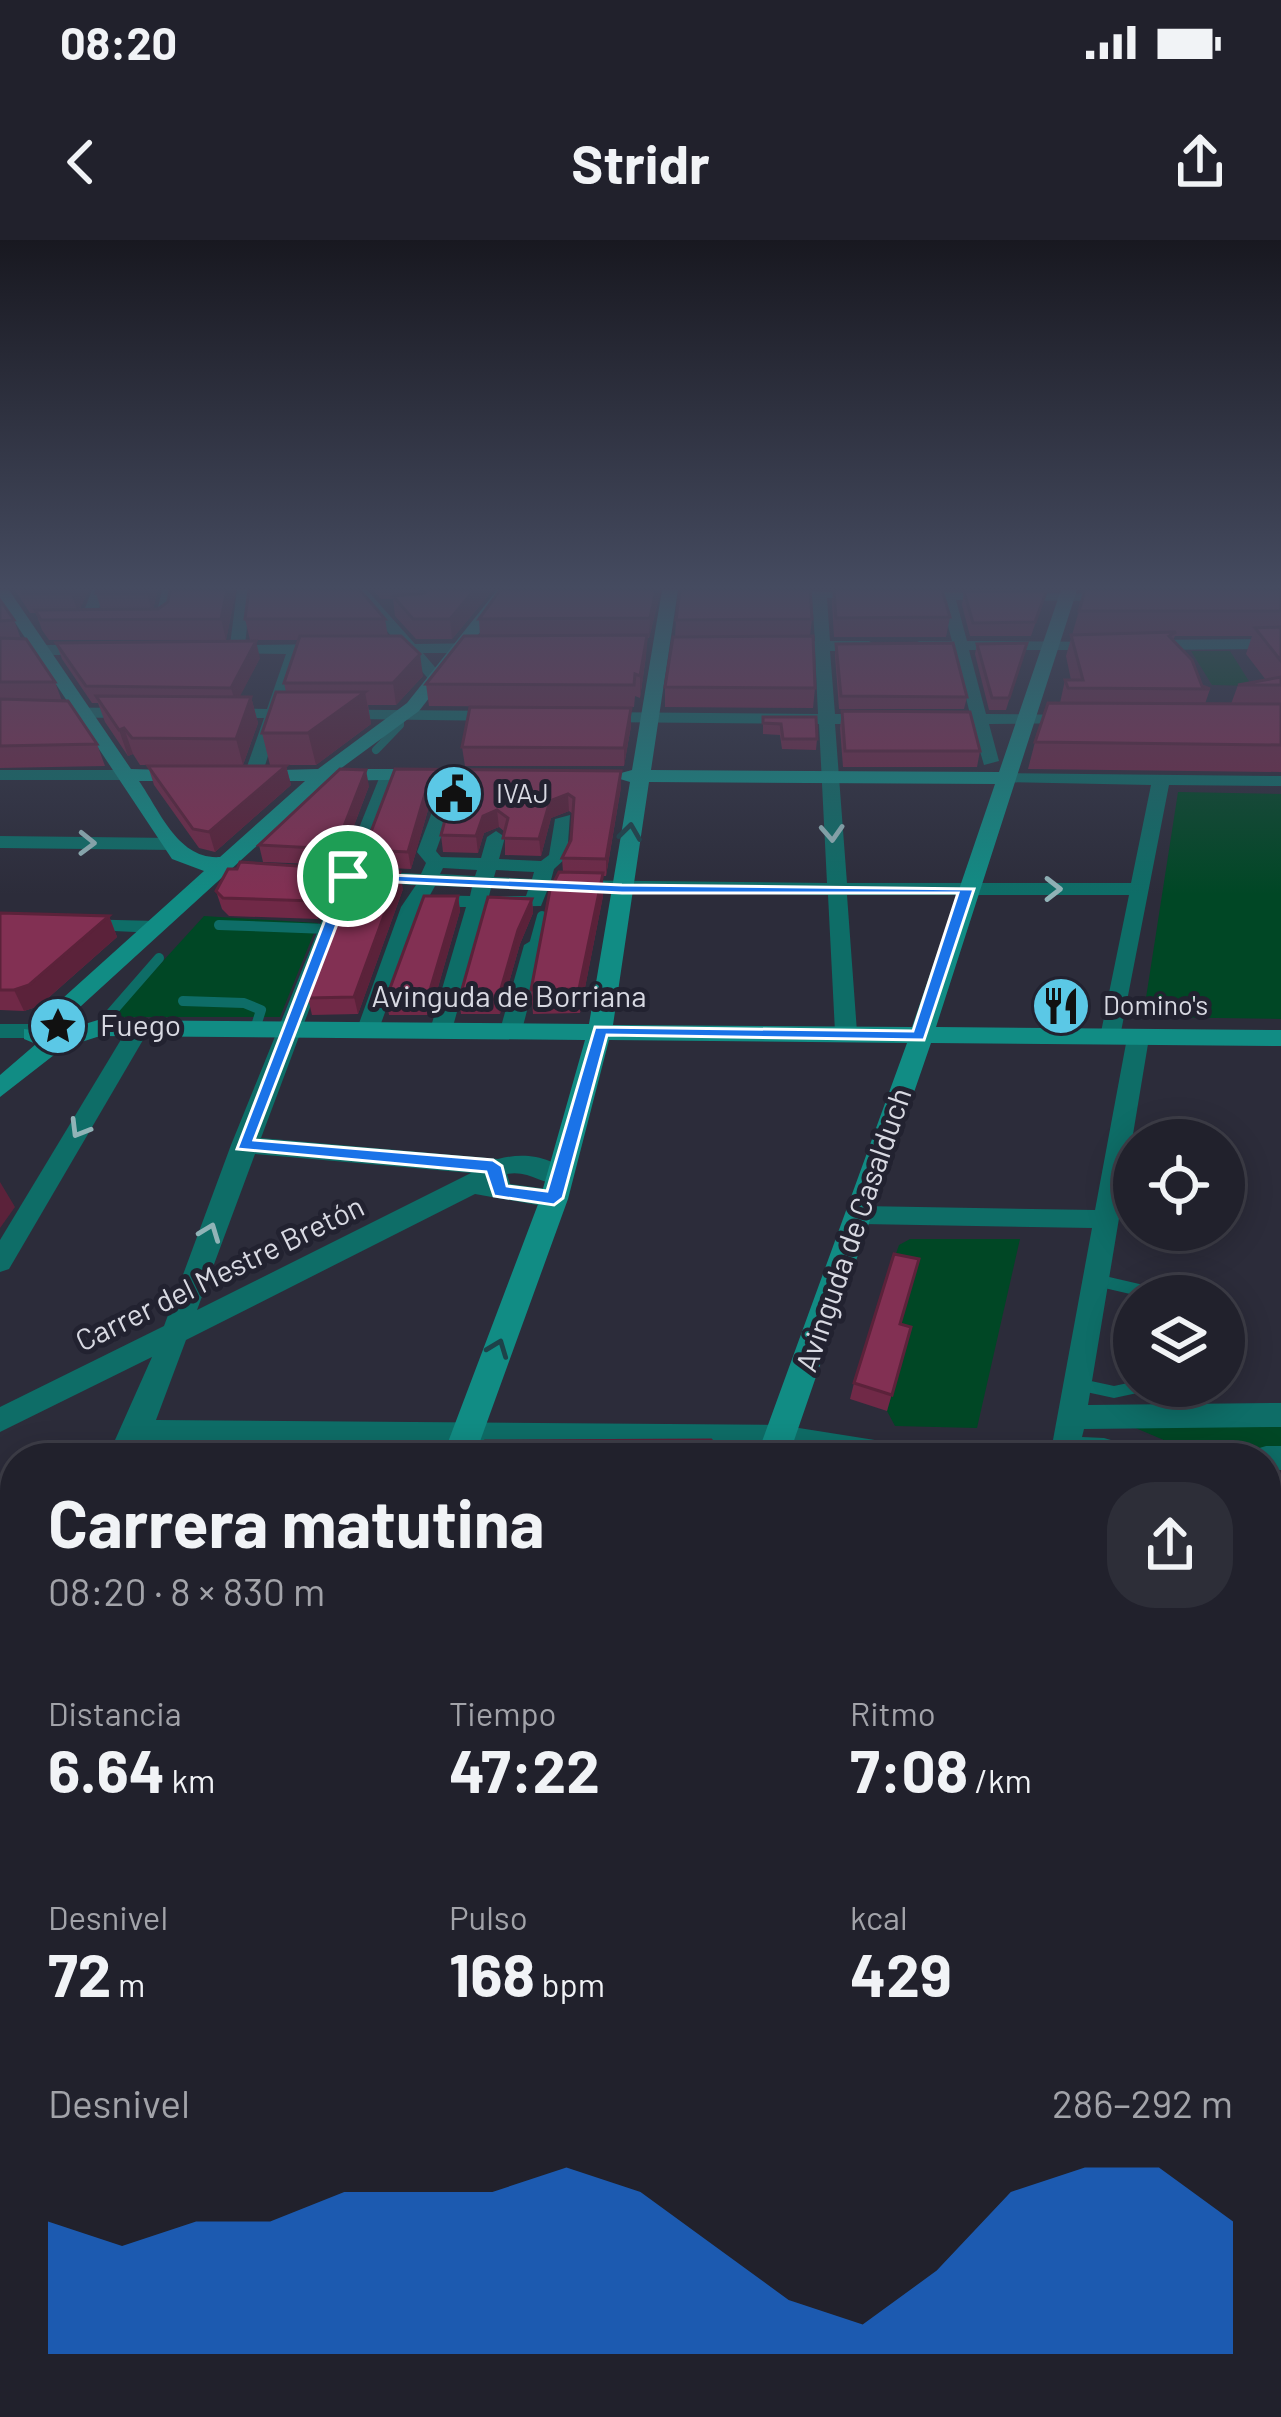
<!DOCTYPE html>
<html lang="es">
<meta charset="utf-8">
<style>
body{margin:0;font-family:Barlow,sans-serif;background:#2d2e38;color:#f1f3f6;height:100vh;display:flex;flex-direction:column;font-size:45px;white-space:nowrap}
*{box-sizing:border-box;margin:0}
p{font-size:39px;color:#a2a3a9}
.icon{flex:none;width:66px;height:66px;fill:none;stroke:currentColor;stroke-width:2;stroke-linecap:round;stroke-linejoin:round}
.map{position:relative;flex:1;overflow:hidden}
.drawer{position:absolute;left:0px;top:1203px;width:1281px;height:975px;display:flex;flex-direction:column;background:#21212c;border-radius:48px 48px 0 0;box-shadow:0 6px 30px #0003,0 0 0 3px #3e3e48}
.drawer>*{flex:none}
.tools{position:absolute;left:1113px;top:879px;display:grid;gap:24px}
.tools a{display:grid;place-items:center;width:132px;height:132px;border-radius:50%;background:#21212c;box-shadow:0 6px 30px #0003,0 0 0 3px #3e3e48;font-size:60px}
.pin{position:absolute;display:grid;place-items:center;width:102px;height:102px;color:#fff;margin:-51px;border:6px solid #fff;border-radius:50%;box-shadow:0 3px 12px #0007}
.round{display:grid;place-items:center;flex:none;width:126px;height:126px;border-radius:48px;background:#2d2e38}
.head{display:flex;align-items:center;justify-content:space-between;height:204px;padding:0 48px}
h1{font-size:66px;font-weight:700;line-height:90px}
.figures{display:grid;grid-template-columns:repeat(3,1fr);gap:18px;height:204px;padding:12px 48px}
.figures div{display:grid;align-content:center}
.figures b{font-size:60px;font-weight:700}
.figures small{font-size:33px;font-weight:400}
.figures p{font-size:33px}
.chart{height:336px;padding:24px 48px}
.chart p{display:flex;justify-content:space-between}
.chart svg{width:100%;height:216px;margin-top:12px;fill:#1a73e8;opacity:.7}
.status{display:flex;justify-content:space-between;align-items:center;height:84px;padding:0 60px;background:#21212c;direction:ltr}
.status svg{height:33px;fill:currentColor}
header{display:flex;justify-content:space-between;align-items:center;height:156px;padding:0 48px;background:#21212c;font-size:54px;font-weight:700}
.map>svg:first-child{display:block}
</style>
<div class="status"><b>08:20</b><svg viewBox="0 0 49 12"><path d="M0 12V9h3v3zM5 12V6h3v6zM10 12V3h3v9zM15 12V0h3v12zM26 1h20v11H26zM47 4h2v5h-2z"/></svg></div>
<header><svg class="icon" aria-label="back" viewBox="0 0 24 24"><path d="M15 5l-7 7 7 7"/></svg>Stridr<svg class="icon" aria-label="share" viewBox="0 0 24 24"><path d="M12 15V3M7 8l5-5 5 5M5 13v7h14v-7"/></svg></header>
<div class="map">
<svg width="1281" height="2177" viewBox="0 0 1281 2177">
<rect width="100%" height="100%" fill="#2c2c3a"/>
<g fill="#004725">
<polygon points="1191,411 1230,411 1252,446 1212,445"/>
<polygon points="1178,552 1281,554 1281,779 1143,777"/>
<polygon points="204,676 318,683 280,777 112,777"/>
<polygon points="910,999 1020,999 977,1188 895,1186 887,1171 906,1105 895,1101 914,1037 890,1031 899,1005"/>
<polygon points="1281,1165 1281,1224 1266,1218 1206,1218 1105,1175"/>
</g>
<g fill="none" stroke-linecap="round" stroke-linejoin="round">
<polyline stroke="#0e6d67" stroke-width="8" points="376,510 400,485 400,475"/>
<g stroke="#0e6d67" stroke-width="10">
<polyline points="219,685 328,689"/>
<polyline points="534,705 542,676"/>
<polyline points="183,761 244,763 261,770 255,789"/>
<polyline points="98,788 159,718"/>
</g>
<g stroke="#0e6d67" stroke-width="12">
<polyline points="1096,1040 1152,1053"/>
<polyline points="1077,1144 1114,1152 1142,1146"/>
</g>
<g fill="#0e6d67" fill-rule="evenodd">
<polygon points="92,350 106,350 94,381 87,385 80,381"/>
<polygon points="162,350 176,350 169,381 162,385 141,384 141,378 156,377"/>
<polygon points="237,350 251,350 245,405 329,404 337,409 329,414 301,414 283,469 503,471 511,476 503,481 280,478 262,535 247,539 244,535 264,478 223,478 215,473 223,468 267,469 286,414 218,413 218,407 230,405"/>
<polygon points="352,350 367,350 415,404 485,403 493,408 485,413 423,413 445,439 431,442 406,413 374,412 374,406 398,404"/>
<path d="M773,350L876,354L869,358H827L830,401H869L877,406L869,411H830L835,474H875L883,479L875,484H835L847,643H1131L1151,545L998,542L995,538L1004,533L1281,536V546L1169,545L1119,802L1111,804L1100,797L1129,655H847L857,792L846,799L835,792L828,655L547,651L541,666L486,667L452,790L441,797L430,790L466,667H423L379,789L368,796L357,789L401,667L416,645L357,642L261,898L498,919C524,912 555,916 572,938L569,944C548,950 531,929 507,934L510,944L554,950L566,959L554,968L475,954L186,1100L156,1180L780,1185L900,1204L993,1205L1053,1200L1092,988L862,984L849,975L862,966L1095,970L1127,798L1138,791L1149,798L1088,1165L1281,1163V1187L1084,1189L1082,1197L1104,1198L1142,1209L1147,1218H818L780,1209L145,1204L137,1218H107L152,1117L0,1192V1167L164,1086L231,905L338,641L292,639L282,633L292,627L342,630L382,531L397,535L361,631L421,634L426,623L417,612L432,572L441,567L450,572L436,611L441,617L481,618L487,597L496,591L505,597L499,619L541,621L549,615L555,579L570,575L567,617L554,629L551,640L827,643L819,484L595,482L587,477L595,472L818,474L815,411H781L773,406L781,401H815L812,358H776L769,354ZM443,628L477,630L475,636L440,634ZM496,630L534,632L532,639L494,637ZM435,646L472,647L470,656L430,655ZM491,648L528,650L526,656H489ZM255,914L471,933L197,1070Z"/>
<polygon points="903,352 1120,354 1122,357 1115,361 956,360 967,401 1108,402 1108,408 1103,410 969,410 986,474 1079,475 1085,477 1085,483 989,484 999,521 984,525 972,484 937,484 929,479 937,474 970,474 954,410 919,411 911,406 919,401 952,401 941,360 908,359 903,358"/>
<polygon points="1281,399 1281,409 1141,410 1133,405 1141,400"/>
<polygon points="0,405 95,405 103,410 95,415 0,415"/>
<polygon points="0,467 137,468 145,473 137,478 0,477"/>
<polygon points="0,530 127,530 136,535 127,540 0,540"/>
<polygon points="0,596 174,598 183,604 174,610 0,608"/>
<polygon points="77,679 157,681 167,687 157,693 70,689 70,681"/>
<polygon points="534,699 544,705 522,790 519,795 503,795 500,790 524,705"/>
<polygon points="139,781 150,788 9,1029 0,1032 0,1000 128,788"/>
<polygon points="0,784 33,784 44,791 33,798 0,798"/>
<polygon points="1266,1206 1281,1206 1281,1230 1266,1230 1266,1218 1251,1218 1256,1209"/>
<polygon points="1266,1261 1281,1266 1281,1293 1266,1288"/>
<polygon points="0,1276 15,1278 15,1306 0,1304"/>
<polygon points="15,1391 15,1438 0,1449 0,1401"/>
<polygon points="1266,1642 1281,1648 1281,1687 1266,1680"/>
<rect x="0" y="1650" width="15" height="38"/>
<polygon points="165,2163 213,2163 207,2177 159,2177"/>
<polygon points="926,2163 1045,2163 1051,2177 924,2177"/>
<polygon points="1120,2163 1182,2163 1188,2177 1126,2177"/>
</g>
<g fill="#118c84" fill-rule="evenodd">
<path d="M0,350H9L131,529L195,531L198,535L188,541H139C160,571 178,620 220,617L305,541H248L241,539V531L318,529L407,463L497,350H513L419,471L340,529H434L444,535L441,539L328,541L69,777H53V767L204,631L172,619L0,360Z"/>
<path d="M662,350H678L651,530L999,532L1061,350H1077L936,787L1281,790V806L931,803L788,1218H756L907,803L609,800L568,959L474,1218H442L540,959L585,800L100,796L63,808L0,857V835L36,804L24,799V789L55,793L98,780L589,784L630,542L610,536L632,530ZM649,542L995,544L912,787L613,785Z"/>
<polygon points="210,2163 316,2163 311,2177 204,2177"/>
</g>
</g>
<g fill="#702947" fill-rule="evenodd">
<polygon points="15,350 89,350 79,370 101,369 96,353 158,350 153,369 158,369 236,350 226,400 49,400 42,390 36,373 30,373"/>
<polygon points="373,350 419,350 417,353 493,350 452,399 416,399 395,376 393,359 381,359"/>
<polygon points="661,350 649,398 647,398 646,416 640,458 635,456 634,467 429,466 426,444 480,396 479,379"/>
<polygon points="833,350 942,350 950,377 946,397 834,397 832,364"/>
<path d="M1085,350H1281V532L1028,529L1035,502L1060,463L1065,440H1071L1066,416ZM1175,396H1252L1246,414L1266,440L1238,445L1231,464H1205L1210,449L1202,446L1173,400Z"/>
<polygon points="964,351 1046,352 1031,396 970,396 962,365"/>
<polygon points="0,360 14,380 21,399 55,442 62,461 97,504 105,526 0,528"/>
<polygon points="245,379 385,379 388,396 423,436 396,465 368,465 371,484 316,525 270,525 262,493 286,452 284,443 299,400 250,400"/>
<polygon points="812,379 810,396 815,448 813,468 665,467 665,447 675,397 676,380"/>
<polygon points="56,403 260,418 239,457 251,457 258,483 243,525 140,525 133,514 128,516 105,482 98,463 92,463 62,419"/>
<polygon points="1027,403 1006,470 989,470 975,414 977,404"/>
<polygon points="836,404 967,457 964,469 839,469 835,415"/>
<polygon points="631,468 631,486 624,526 465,526 462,507"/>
<polygon points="842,471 980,511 977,527 843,527 840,488"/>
<polygon points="763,477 817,499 816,510 782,509 780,495 763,494"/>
<polygon points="148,526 286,526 291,545 215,612 199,608 154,545"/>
<polygon points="395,529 621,531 621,547 606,636 603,636 603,656 580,773 533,774 531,750 563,632 562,618 571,600 573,574 569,571 551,578 541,616 505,615 505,592 499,587 484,593 478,613 443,612 441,595 448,568 439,563 428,570 411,629 367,627 364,610"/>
<polygon points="369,546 339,625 263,622 259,605"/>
<polygon points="327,628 331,645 318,679 229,676 222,669 216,651"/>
<polygon points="403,649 358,774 312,775 308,758"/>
<polygon points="458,656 460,671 430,775 389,775 386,759"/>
<polygon points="532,659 533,673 520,704 500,774 461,774 459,760"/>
<polygon points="0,673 109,676 117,697 39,766 24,771 0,770"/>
<polygon points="900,1084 911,1087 887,1171 850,1159 854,1143"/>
</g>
<g fill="#5b223a">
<polygon points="72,350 89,350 78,373 71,353"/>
<polygon points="147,350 158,350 152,373 147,353"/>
<polygon points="227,350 236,350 226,400 221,379"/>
<polygon points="474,350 493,350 452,399 450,379"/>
<polygon points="656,350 661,350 649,398 650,378"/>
<polygon points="647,395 646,416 640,458 640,436"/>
<polygon points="256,401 260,418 236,464 231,448"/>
<polygon points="420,414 423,436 396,465 393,443"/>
<polygon points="365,452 371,484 316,525 308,493"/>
<polygon points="251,457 258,483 243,525 236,499"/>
<polygon points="631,468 631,486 624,526 624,508"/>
<polygon points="124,488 133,514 128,516 119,490"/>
<polygon points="286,526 291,545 215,612 209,592"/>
<polygon points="366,530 369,546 339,625 335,609"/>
<polygon points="621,531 621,547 606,636 606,619"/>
<polygon points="436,546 439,563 428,570 411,629 408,612 425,554"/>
<polygon points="568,554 569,571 551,578 541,616 539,599 550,561"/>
<polygon points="497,570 499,587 484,593 478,613 476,596 483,576"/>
<polygon points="327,628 331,645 318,679 314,661"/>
<polygon points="400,632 403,649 358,774 354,757"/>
<polygon points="603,633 603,656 580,773 579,749"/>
<polygon points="458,656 460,671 430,775 427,760"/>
<polygon points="532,659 533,673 520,704 500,774 498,759 518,690"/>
<polygon points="109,676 117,697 39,766 24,771 14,750"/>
<polygon points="0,942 15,967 0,988"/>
<polygon points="15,1305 15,1341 0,1366 0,1330"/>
</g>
<g fill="#823053" stroke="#5b223a" stroke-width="3">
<polygon points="21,350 72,350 71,353 23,353"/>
<polygon points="97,350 147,350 147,353 96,353"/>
<polygon points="170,350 227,350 221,379 41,380 35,370 158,369 168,362"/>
<polygon points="249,350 360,350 385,379 245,379"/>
<polygon points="426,350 474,350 450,379 413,379 393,356 425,353"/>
<polygon points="500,350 656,350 650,378 479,379"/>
<polygon points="680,350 810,350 812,379 676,380"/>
<polygon points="834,350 942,350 950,377 836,378"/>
<polygon points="1085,350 1281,350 1281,371 1079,371"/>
<polygon points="964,351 1046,352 1035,382 973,383"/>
<polygon points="0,360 14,380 0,381"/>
<polygon points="1281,387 1281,421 1255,388"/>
<polygon points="1176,392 1169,396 1192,420 1202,446 1210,449 1068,448 1065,440 1083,440 1071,395"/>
<polygon points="647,395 640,436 635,434 634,445 426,444 464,396"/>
<polygon points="300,396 401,396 420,414 393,443 284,443"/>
<polygon points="813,396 815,448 665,447 673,397"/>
<polygon points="0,398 26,399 55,442 0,442"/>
<polygon points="256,401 231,448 86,446 56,403"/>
<polygon points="953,403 967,457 841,456 836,404"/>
<polygon points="1027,403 1009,458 992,458 977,404"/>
<polygon points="1281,437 1281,445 1238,445"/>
<polygon points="276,452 365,452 308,493 262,493"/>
<polygon points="96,456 251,457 236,499 132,498 124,488 119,490"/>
<polygon points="0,459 68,461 97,504 0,506"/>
<polygon points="1048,463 1281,464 1281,505 1035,502"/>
<polygon points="470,467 631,468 624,508 462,507"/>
<polygon points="842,471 970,472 980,511 845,511"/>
<polygon points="763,477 816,477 817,499 783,499 781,484 763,483"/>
<polygon points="148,526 286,526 209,592 193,589"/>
<polygon points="340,529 366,530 335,609 259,605"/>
<polygon points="395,529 621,531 606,619 562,618 571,600 574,558 568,554 550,561 539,599 503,598 508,578 497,570 483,576 476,596 441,595 452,554 436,546 425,554 408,612 364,610"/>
<polygon points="240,622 327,628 314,661 223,658 216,651 228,629 237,629"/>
<polygon points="357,630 400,632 354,757 308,758"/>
<polygon points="559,632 603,633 579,749 531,750 550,650"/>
<polygon points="424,656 458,656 427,760 386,759"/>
<polygon points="488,657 532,659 518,690 498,759 459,760"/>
<polygon points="0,673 109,676 29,745 14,750 0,750"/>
<polygon points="894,1014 919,1019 900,1084 911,1087 892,1155 854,1143"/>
<polygon points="711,1200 722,1214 719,1218 478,1218 479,1205 485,1201"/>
<polygon points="0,1294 15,1294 15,1305 0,1330"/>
</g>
<defs><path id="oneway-chevron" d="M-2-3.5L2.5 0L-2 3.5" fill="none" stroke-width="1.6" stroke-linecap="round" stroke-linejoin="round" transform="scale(3)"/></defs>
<g stroke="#1d4249">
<use href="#oneway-chevron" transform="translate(630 592) rotate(-82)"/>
<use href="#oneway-chevron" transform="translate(498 1108) rotate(-69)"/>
</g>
<g stroke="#91b3b7">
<use href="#oneway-chevron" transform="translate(832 593) rotate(87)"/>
<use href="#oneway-chevron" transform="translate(87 603) rotate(1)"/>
<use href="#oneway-chevron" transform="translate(1053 649)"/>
<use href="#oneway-chevron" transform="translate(79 889) rotate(121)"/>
<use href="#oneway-chevron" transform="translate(210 992) rotate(-69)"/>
</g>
<linearGradient id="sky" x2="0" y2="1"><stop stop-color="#181820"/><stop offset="0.53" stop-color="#454b60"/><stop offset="1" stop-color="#454b60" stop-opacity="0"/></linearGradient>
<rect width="1281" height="655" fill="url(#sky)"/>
<path fill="#1a73e8" stroke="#fff" stroke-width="3" fill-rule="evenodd" d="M343,633L622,645L974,649L924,800L607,795L563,958L554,965L494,956L486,932L237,909ZM354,640L622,653H958L913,791L595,787L547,951L507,946L502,926L493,920L254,900Z"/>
<defs>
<symbol id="civic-disc" viewBox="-11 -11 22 22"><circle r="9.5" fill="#5bc8e6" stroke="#222230"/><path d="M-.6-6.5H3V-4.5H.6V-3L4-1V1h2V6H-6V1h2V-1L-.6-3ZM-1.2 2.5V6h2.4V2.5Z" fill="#111"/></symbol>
<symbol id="restaurant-disc" viewBox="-11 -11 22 22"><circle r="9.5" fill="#5bc8e6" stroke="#222230"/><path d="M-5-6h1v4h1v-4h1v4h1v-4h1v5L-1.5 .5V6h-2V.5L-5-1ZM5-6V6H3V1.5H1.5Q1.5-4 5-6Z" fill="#111"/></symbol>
<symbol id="sight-disc" viewBox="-11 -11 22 22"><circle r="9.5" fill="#5bc8e6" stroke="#222230"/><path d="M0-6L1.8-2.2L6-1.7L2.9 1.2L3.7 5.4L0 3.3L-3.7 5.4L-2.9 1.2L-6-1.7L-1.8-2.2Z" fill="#111"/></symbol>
</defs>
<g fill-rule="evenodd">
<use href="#civic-disc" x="421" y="521" width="66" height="66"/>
<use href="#restaurant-disc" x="1028" y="733" width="66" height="66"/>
<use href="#sight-disc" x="25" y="753" width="66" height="66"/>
</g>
<g text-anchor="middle" stroke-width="10" stroke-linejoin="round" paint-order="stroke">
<g font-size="27" fill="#d8d9e2" stroke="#222230" text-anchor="start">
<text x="496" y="563">IVAJ</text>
<text x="1103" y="775">Domino's</text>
</g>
<g font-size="30" fill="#d8d9e2" stroke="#222230">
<text x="509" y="767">Avinguda de Borriana</text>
<text transform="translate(854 990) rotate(-71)" y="10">Avinguda de Casalduch</text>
<text transform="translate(220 1034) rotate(-26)" y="10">Carrer del Mestre Bretón</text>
</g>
<g font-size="30" fill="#d8d9e2" stroke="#222230" text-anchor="start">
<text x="100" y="796">Fuego</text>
</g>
</g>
</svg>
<div class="tools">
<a><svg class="icon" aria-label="locate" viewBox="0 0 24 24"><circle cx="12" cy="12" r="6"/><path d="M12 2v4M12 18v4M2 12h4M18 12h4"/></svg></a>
<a><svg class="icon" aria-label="layers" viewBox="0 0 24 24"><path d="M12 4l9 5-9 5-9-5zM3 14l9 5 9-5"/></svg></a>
</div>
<div class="pin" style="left:348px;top:636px;background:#1e9e55"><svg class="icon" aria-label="arrive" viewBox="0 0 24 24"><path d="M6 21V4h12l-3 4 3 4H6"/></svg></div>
<section class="drawer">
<div class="head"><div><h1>Carrera matutina</h1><p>08:20 · 8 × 830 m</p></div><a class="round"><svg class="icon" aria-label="share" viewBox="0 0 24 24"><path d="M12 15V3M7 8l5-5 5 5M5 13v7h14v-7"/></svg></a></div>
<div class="figures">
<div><p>Distancia</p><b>6.64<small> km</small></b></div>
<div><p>Tiempo</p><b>47:22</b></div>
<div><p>Ritmo</p><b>7:08<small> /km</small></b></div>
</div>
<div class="figures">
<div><p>Desnivel</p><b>72<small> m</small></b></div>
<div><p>Pulso</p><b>168<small> bpm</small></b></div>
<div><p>kcal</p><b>429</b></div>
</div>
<div class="chart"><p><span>Desnivel</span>286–292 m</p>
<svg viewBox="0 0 160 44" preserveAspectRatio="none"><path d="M0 44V17L10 22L20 17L30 17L40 11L50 11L60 11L70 6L80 11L90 22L100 33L110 38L120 27L130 11L140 6L150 6L160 17V44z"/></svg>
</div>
</section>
</div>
